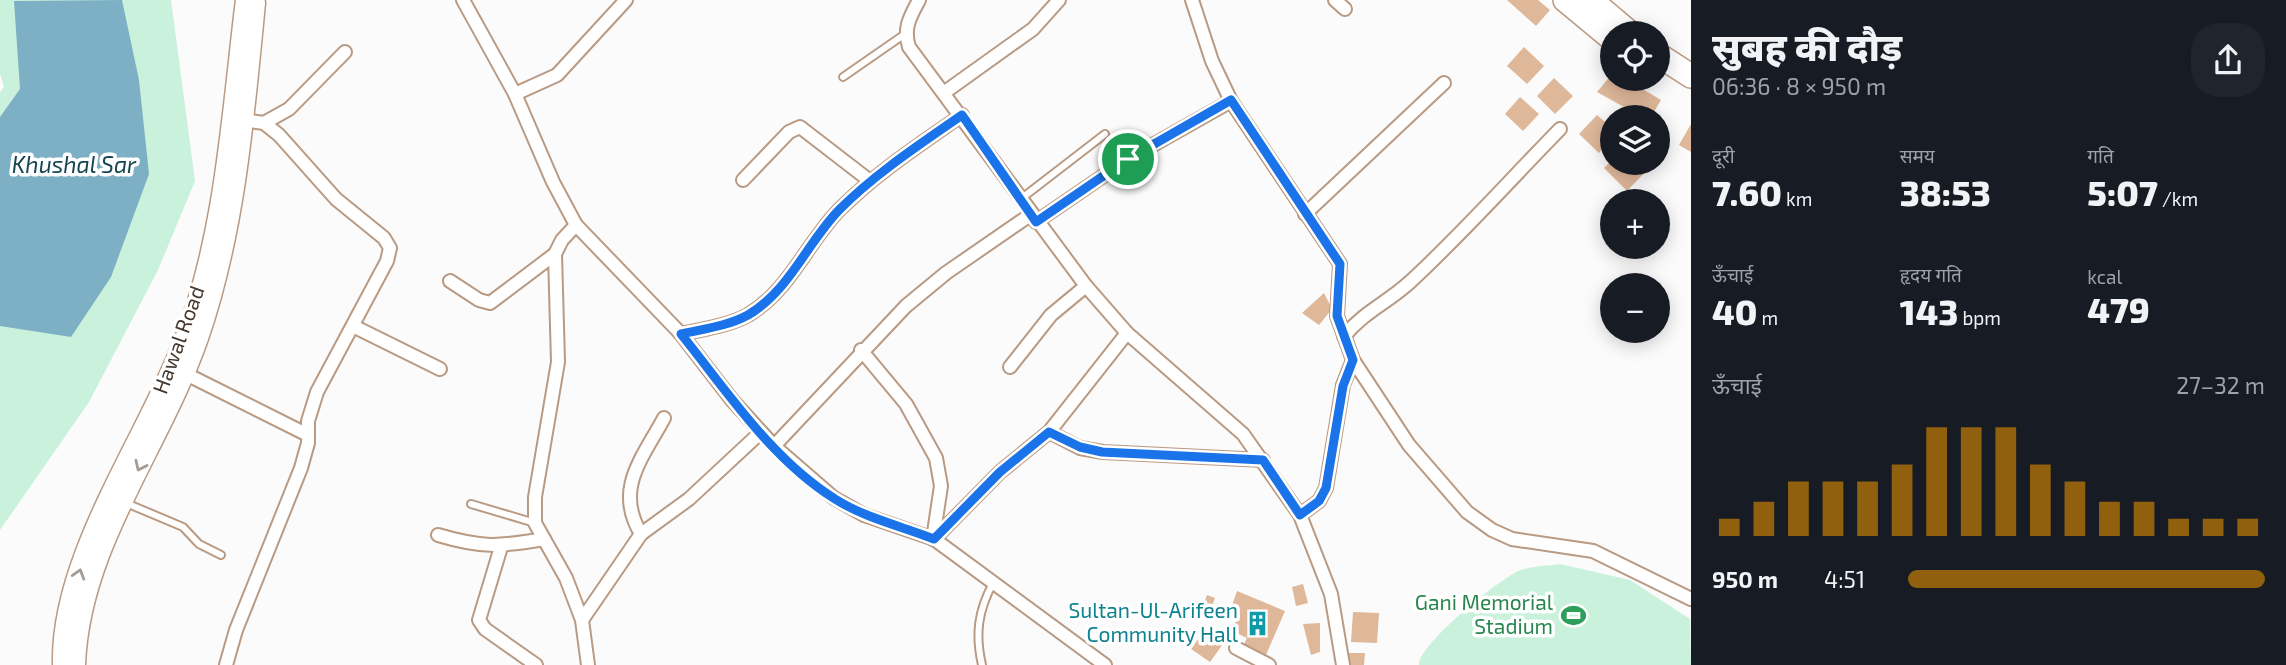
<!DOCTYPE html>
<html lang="hi">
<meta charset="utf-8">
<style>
body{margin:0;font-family:"Exo 2","Noto Sans Devanagari",sans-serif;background:#20242c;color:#f1f3f6;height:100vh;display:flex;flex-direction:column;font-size:26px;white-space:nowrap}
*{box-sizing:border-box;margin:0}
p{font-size:23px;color:#9ea1a6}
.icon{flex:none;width:38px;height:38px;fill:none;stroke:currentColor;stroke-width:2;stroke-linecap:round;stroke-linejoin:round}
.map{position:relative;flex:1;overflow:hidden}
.sheet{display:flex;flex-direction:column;background:#171b24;width:595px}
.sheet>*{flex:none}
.controls{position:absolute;left:1600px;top:21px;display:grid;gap:14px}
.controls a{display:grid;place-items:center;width:70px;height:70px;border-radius:50%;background:#171b24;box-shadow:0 4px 18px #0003;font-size:35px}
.pin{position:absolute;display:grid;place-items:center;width:60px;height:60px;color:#fff;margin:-30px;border:4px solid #fff;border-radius:50%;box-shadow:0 2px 7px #0007}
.round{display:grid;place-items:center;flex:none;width:74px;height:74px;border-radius:28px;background:#20242c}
.summary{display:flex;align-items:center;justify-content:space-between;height:119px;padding:0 21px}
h1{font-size:38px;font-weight:800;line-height:52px}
.stats{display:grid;grid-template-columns:repeat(3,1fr);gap:10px;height:119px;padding:7px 21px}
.stats div{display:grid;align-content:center}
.stats b{font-size:35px;font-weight:800}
.stats small{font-size:19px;font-weight:400}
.stats p{font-size:19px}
.chart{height:196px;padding:14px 21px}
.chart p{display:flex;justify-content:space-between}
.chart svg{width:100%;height:126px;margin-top:7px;stroke:#91600f;stroke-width:6}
ul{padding:0 21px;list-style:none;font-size:23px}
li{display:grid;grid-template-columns:112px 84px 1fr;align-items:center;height:52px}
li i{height:18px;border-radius:9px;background:#91600f}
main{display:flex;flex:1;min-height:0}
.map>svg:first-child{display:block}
</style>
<main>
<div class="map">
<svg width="1691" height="665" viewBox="0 0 1691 665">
<rect width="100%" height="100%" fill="#fbfbfb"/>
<g fill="#caf1dc">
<polygon points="0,0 171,0 195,181 158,270 89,402 0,530 0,92 4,87 0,74"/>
<path d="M1560,564L1630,580L1690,619L1691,665H1419C1417,646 1502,576 1521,570C1533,566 1548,566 1560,564Z"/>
</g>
<polygon fill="#7db0c4" points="122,0 139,80 149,174 111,277 71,337 0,326 0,117 20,89 14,1"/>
<g fill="#dfb89a">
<polygon points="1507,0 1538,0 1550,10 1536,26"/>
<polygon points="1524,47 1544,66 1527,84 1507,66"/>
<polygon points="1612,74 1612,79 1626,79 1661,100 1651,117 1642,117 1597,92"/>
<polygon points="1554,78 1573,96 1555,114 1537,96"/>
<polygon points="1520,97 1539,114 1523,131 1505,114"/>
<polygon points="1597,115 1612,128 1612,139 1599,153 1579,134"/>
<polygon points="1691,124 1691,152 1679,145"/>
<polygon points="1612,160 1612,163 1638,163 1646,171 1627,191 1604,168"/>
<polygon points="1324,293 1332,309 1319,325 1302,313"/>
<polygon points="1303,584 1308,603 1296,606 1292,587"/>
<polygon points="1237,591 1285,611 1266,655 1243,646 1247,638 1232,631 1239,614 1230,611"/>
<polygon points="1207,595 1215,598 1208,617 1200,614"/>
<polygon points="1353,612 1379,613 1377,643 1351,642"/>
<polygon points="1320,623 1320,652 1311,655 1303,624"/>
<polygon points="1204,631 1223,644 1210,662 1191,649"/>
<polygon points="1347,653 1365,653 1364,665 1347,665"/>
</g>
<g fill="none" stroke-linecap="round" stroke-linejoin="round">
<defs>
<g id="lane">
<polyline points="843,77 905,34"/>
<polyline points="1022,198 1105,134"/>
<polyline points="126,503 183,527 199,544 221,555"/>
<polyline points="471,504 535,523"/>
<path d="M982,665C975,634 978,611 993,583"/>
</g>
<g id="street">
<polyline points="463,0 515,94 553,182 576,225 681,334 732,400 774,446 834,498 864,515 934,539 1105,665"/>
<path d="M919,0C910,17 903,28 909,47L1086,286L1127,333L1243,434L1300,515"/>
<polyline points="1192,0 1212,61 1231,101 1340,264 1337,316 1353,360 1409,445 1467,512 1492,530 1512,539 1593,551 1691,599"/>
<polyline points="1335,0 1345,9"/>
<polyline points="945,92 1033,29 1059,0"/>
<polyline points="515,94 557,75 626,0"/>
<polyline points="264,123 289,109 345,52"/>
<polyline points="743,180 789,132 800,127 870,181"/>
<polyline points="1305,214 1444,83"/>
<polyline points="1036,222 1128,159 1231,101"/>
<polyline points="576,225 562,240 555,254 558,362 535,497 535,523 566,578 582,620 588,665"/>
<polyline points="450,281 479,300 490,303 555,254"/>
<polyline points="353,326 440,369"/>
<path d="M681,334C703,329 728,326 748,315C789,291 807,243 839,210C876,173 919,145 962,115"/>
<path d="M1344,336C1365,311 1387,303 1410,282C1462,234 1510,180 1560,129"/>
<polyline points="861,350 906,404 936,458 941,486 933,539"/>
<polyline points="1010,367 1051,315 1086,286"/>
<polyline points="180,371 308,435"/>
<polyline points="1049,432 1080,448 1103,452 1263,460"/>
<polyline points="774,446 906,306 946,273 1030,215"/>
<path d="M641,534C614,489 642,459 664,418"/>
<path d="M438,535C482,548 498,547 544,539"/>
<polyline points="934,539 1000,472 1049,432 1127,333"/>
<polyline points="501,547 479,620 485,629 536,665"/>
<polyline points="582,620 641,534 689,499 761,432"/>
<polyline points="1236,648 1269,665"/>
<polyline points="226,665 236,630 301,468 308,443 308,421 317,392 387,261 390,248 384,238 336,199 279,135 264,123 236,119"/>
<polyline points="1343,665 1331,594 1300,515 1319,501 1326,488 1343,385 1353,360"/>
</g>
<g id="secondary">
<path d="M62,665C59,557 146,439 184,339C225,233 231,112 245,0"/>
<path d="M76,665C80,547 161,447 199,338C236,231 245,116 256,3"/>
</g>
<g id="highway">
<polyline points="1565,0 1612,39"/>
<polyline points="1591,0 1630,33"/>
<polyline points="1657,54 1691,76"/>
</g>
</defs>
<use href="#lane" stroke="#b99a83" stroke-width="10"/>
<use href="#street" stroke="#b99a83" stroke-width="16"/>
<use href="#secondary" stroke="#b99a83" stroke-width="21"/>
<use href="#highway" stroke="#b99a83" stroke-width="26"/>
<use href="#lane" stroke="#fff" stroke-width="6"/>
<use href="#street" stroke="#fff" stroke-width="12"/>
<use href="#secondary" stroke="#fff" stroke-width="18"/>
<use href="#highway" stroke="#fff" stroke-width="23"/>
</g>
<defs><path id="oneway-chevron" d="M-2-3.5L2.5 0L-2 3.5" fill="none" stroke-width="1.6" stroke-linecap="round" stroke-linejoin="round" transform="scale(1.75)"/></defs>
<g stroke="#a29b96">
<use href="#oneway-chevron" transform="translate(140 466) rotate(115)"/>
<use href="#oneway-chevron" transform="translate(79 574) rotate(-73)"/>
</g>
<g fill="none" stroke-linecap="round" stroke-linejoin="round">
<defs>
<path id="route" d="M1231,100L1340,264L1337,316L1353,360L1343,386L1326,488L1319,501L1300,515L1263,460L1102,452L1080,447L1049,432L1000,472L934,539C901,526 865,518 835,499C771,459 727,391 681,334C703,329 728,326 748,315C789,291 807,243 839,210C876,173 919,145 962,115L1036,222L1128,159Z"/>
</defs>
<use href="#route" stroke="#fff" stroke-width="14"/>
<use href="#route" stroke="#1a73e8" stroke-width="9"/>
</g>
<defs>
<symbol id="stadium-bare" viewBox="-9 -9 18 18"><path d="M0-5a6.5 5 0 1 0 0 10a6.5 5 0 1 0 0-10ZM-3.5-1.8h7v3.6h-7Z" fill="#2e9e5b" stroke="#fff" stroke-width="2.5" paint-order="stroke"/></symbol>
<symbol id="building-bare" viewBox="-9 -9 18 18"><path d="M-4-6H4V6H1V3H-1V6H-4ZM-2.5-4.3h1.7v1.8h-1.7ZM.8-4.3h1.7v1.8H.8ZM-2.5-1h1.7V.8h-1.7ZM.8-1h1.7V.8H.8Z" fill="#0f9aa8" stroke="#fff" stroke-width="2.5" paint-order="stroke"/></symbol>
</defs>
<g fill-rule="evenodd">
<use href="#stadium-bare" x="1556" y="598" width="35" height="35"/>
<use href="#building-bare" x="1240" y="606" width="35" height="35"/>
</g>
<g text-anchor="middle" stroke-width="7" stroke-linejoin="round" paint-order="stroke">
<g font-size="21" fill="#44372d" stroke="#fff">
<text transform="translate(179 340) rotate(-70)" y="7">Hawal Road</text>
</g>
<g font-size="21" fill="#27864d" stroke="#fff" text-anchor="end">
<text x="1553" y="610">Gani Memorial<tspan x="1553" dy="24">Stadium</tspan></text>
</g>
<g font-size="21" fill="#0d838f" stroke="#fff" text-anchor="end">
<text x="1238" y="618">Sultan-Ul-Arifeen<tspan x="1238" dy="24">Community Hall</tspan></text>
</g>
<g font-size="23" font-style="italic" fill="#184554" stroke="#fff">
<text x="74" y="173">Khushal Sar</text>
</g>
</g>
</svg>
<div class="controls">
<a><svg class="icon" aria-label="locate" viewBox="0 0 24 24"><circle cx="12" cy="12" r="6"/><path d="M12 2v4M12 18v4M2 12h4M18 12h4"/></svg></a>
<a><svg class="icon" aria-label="layers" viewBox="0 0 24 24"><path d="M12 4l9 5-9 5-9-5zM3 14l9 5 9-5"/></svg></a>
<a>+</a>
<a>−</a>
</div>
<div class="pin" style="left:1128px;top:159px;background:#1e9e55"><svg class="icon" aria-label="arrive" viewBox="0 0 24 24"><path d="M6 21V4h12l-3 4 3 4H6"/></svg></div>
</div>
<section class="sheet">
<div class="summary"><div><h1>सुबह की दौड़</h1><p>06:36 · 8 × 950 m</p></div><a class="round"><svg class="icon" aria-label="share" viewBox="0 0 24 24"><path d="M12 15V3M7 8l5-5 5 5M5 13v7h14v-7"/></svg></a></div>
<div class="stats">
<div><p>दूरी</p><b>7.60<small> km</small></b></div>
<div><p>समय</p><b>38:53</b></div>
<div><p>गति</p><b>5:07<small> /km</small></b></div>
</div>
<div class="stats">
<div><p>ऊँचाई</p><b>40<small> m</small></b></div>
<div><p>हृदय गति</p><b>143<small> bpm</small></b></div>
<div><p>kcal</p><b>479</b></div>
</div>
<div class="chart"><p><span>ऊँचाई</span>27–32 m</p>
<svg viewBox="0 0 160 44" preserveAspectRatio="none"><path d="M5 44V38M15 44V32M25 44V25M35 44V25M45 44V25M55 44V19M65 44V6M75 44V6M85 44V6M95 44V19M105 44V25M115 44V32M125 44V32M135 44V38M145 44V38M155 44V38"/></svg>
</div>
<ul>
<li><b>950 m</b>4:51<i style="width:100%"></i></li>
</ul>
</section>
</main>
